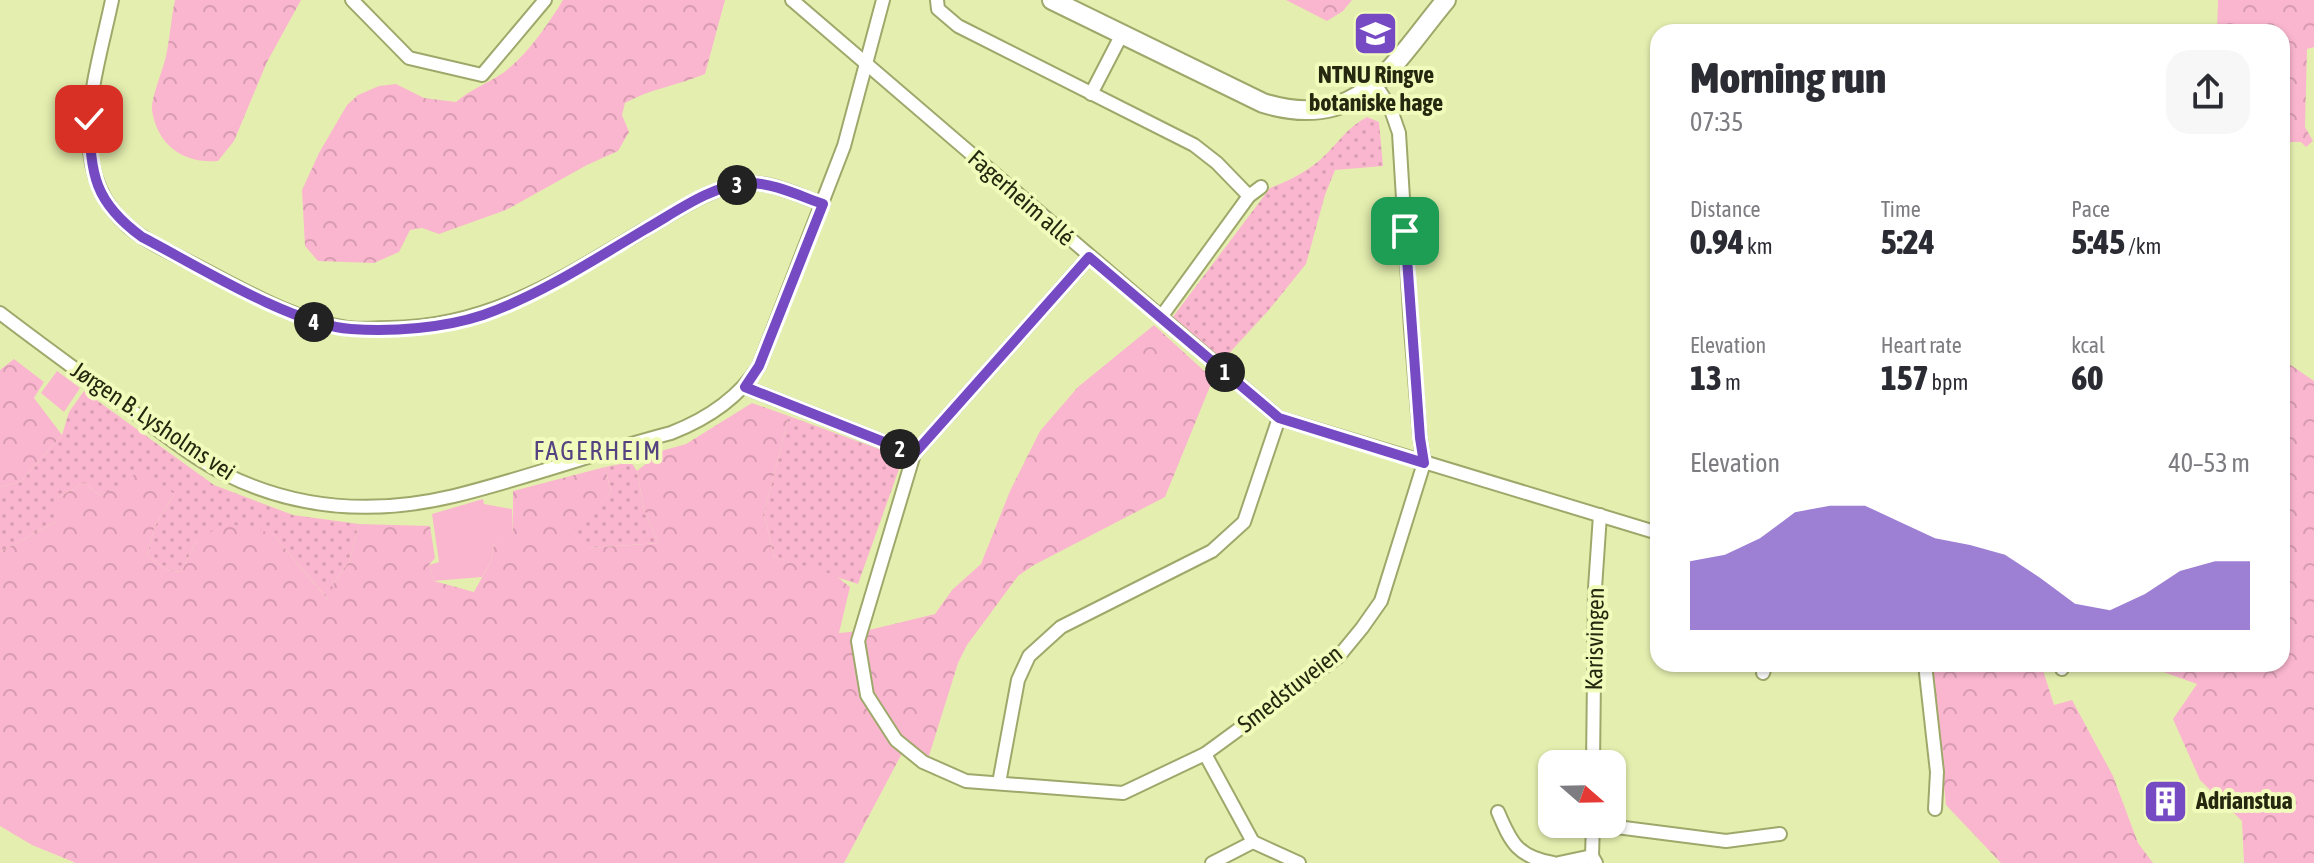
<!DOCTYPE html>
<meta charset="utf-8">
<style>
body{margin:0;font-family:"Asap Condensed",sans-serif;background:#f7f7f7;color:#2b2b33;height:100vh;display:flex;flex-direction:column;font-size:30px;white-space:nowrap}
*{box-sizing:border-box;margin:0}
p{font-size:26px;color:#7c7c81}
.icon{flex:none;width:44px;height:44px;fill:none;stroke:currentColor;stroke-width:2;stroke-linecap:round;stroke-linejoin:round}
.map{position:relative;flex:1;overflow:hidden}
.drawer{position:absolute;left:1650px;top:24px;width:640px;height:648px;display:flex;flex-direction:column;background:#fff;border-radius:24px;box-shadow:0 2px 6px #0004}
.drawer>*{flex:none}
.needle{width:52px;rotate:110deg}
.fabs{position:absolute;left:1538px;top:750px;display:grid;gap:16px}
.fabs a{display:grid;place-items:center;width:88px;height:88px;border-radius:16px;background:#fff;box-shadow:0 2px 6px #0004;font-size:40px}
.pin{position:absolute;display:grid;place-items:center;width:68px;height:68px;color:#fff;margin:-34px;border-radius:16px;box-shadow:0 4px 12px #0006}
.km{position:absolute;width:40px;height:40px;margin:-20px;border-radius:50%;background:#222;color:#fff;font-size:22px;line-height:40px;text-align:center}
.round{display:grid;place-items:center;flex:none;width:84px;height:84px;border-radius:24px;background:#f7f7f7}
.summary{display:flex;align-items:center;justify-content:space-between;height:136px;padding:0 40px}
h1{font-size:44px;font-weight:800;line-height:60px}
.metrics{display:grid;grid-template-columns:repeat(3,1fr);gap:12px;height:136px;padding:8px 40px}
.metrics div{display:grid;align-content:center}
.metrics b{font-size:34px;font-weight:800}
.metrics small{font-size:22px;font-weight:400}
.metrics p{font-size:22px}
.chart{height:224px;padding:16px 40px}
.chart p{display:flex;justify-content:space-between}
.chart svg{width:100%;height:144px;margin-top:8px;fill:#754ac3;opacity:.7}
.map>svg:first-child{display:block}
</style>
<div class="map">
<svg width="2314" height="863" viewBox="0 0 2314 863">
<defs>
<pattern id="grass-dots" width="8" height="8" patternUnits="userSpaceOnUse" patternTransform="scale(2)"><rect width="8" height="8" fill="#fbb6cf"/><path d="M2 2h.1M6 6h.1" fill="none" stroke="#d79cb1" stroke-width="1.8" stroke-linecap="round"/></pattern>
<pattern id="forest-crowns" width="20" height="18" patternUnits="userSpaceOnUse" patternTransform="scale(2)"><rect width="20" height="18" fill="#fbb6cf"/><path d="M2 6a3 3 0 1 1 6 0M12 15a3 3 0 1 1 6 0" fill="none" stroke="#d79cb1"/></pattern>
</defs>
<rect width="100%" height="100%" fill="#e4efaf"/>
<g fill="url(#grass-dots)">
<path d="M1367,117L1379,122L1383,166L1335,170L1325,195L1306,264L1268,311L1221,362L1172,318L1270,188C1289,181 1304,173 1320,160C1336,146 1347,127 1367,117Z"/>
<polygon points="84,391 214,485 293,515 359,524 349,562 334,582 330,602 272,533 197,540 181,572 167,570 147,555 155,526 174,494 101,496 84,483 57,498 57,521 0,552 0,487 20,482 62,435 69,412"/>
<polygon points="789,416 903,458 858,584 774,557 764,513"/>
<polygon points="631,462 637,471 644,509 658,543 588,548 572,533 611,492 605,467"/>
</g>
<g fill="url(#forest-crowns)">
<path d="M175,0H301L267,62L234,141L218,161C185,164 157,146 152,110C151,98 163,70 166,56C170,38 171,18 175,0Z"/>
<path d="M563,0H725L705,74C679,85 650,89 625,103L622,115L629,132L618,151L587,165L506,210L439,234L422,228L410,230L399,252L374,263L318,261L305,246L302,190L319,153L347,105L358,95L379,86L396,84L424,98L456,102C471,89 487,84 503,73C528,54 547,26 563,0Z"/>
<polygon points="1286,0 1352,0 1343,11 1327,21"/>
<polygon points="2218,0 2314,0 2314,47 2307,49 2305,127 2313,141 2306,147 2301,142 2282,142 2282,32 2217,32"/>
<polygon points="1154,325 1213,379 1165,497 1034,565 1018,576 967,645 958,663 928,759 908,742 844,863 76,863 32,845 0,826 0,552 57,521 57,498 84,483 101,496 143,469 174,494 155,526 147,555 167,570 181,572 197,540 226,523 272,533 329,601 334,582 349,562 359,524 430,526 435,558 429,565 434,581 474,592 491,561 494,543 513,534 513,491 605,467 611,492 573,534 589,548 658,543 644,509 637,471 661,451 686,444 752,403 789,416 764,513 774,557 835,575 850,587 839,633 869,630 935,614 952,590 981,564 1010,491 1040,431 1078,387"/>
<polygon points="14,359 44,382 34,398 62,435 20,482 0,487 0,370"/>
<polygon points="2282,359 2314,381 2314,863 2244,863 2242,821 2200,780 2173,719 2197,684 2141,664 2282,664"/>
<polygon points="1930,664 2041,664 2054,705 2072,700 2113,776 2138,843 2153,863 2001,863 1946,805"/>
</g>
<g fill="#fbb6cf">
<polygon points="57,371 80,388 64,412 41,393"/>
<polygon points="483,499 484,504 512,509 513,535 494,543 491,561 482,577 434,581 429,565 439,562 432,514"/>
</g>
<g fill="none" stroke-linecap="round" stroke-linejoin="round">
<defs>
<g id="street">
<path d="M112,0C97,73 61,170 129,227C148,243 174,254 197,266C244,290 294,320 347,328C360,330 375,328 389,328C489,327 561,279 644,230C676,212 710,186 748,183C772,182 800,196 823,204"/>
<polyline points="352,0 409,58 482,75 545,0"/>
<polyline points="792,0 1279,418 1658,533"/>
<polyline points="937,0 938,9 958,26 1194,145 1217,163 1249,196"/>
<polyline points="1091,94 1122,34"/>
<polyline points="1089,257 914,454 858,641 867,695 896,740 923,762 966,781 1123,793 1205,754 1339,656 1362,628 1381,601 1424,463 1420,438 1411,329 1399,133 1390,107 1375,84"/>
<path d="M0,313C43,346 88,378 132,411C162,432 190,456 223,473C296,510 374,515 454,496C527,478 598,452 671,433C707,419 738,399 759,366L844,146L883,0"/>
<polyline points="1161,317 1249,196 1261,187"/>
<polyline points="745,387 914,454"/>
<polyline points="1925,664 1937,772 1935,809"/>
<polyline points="2062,669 2063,664"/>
<polyline points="1763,673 1766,664"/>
<polyline points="1205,754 1253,842 1299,863"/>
<polyline points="1593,764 1595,588 1600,515"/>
<polyline points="999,783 1018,680 1029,656 1061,627 1212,551 1244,522 1279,418"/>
<path d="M1498,812C1511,843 1518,857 1553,863"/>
<polyline points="1593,824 1726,841 1780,834"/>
<polyline points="1593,824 1592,856 1596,863"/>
<polyline points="1212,863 1253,842"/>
<polyline points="1559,863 1592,856"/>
</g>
<path id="secondary" d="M1052,0L1263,103C1360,133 1392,65 1446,0"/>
</defs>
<use href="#street" stroke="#9fa86b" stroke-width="16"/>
<use href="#secondary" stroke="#9fa86b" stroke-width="22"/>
<use href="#street" stroke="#fff" stroke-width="12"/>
<use href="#secondary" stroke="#fff" stroke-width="18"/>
</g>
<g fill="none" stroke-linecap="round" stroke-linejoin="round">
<defs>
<path id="route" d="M89,119C91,175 94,202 142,237C196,265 292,325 351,329C393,332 444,328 483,315C540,295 592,261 644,230C676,212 710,186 747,183C771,182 800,196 823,204L759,366L745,387L914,454L1089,257L1279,418L1424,463L1420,438L1405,231"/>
</defs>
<use href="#route" stroke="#fff" stroke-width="16"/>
<use href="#route" stroke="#754ac3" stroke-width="10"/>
</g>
<defs>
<symbol id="university-square" viewBox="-11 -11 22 22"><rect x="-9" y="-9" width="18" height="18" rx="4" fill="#754ac3" stroke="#f1fcbc"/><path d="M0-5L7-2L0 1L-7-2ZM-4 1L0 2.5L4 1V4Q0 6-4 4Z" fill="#fff"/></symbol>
<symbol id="building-square" viewBox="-11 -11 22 22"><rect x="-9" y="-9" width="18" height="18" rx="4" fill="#754ac3" stroke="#f1fcbc"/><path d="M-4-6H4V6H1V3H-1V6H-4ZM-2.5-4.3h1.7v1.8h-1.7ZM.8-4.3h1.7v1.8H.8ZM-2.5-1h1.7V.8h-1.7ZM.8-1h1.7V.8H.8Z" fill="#fff"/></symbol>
</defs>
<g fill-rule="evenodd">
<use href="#university-square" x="1350" y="8" width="51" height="51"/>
<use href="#building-square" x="2140" y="776" width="51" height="51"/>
</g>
<g text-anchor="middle" stroke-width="8" stroke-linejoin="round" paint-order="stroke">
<g font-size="24" font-weight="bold" fill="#25280f" stroke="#f1fcbc">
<text x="1376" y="83">NTNU Ringve<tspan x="1376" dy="28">botaniske hage</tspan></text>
<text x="2196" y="809" text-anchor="start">Adrianstua</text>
</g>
<g font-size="24" fill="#25280f" stroke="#f1fcbc">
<text transform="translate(1021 198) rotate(41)" y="8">Fagerheim allé</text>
<text transform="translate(153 421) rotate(34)" y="8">Jørgen B. Lysholms vei</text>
<text transform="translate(1595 639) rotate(-89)" y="8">Karisvingen</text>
<text transform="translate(1290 689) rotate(-38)" y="8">Smedstuveien</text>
</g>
<g font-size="26" letter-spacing="2" fill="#554280" stroke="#f1fcbc">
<text x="598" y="460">FAGERHEIM</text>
</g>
</g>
</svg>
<div class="fabs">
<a><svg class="needle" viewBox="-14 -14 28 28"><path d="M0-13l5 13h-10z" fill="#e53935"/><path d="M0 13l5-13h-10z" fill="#7c7c81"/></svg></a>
</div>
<div class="pin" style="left:1405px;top:231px;background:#1e9e55"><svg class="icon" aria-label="arrive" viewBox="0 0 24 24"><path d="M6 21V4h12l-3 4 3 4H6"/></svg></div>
<div class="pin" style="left:89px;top:119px;background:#d93025"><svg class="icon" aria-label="check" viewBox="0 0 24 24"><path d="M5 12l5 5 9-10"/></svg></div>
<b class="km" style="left:1225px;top:372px">1</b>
<b class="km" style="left:900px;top:449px">2</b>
<b class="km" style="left:737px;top:185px">3</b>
<b class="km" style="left:314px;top:322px">4</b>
<section class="drawer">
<div class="summary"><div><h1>Morning run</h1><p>07:35</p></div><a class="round"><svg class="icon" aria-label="share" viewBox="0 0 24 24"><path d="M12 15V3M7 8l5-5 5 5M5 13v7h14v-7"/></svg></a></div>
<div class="metrics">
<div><p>Distance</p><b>0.94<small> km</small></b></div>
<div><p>Time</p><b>5:24</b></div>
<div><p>Pace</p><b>5:45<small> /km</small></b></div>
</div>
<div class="metrics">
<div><p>Elevation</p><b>13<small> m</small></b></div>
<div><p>Heart rate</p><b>157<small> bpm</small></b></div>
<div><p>kcal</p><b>60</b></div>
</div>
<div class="chart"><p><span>Elevation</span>40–53 m</p>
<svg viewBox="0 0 160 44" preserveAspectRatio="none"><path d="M0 44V23L10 21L20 16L30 8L40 6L50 6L60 11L70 16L80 18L90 21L100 28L110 36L120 38L130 33L140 26L150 23L160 23V44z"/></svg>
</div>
</section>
</div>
